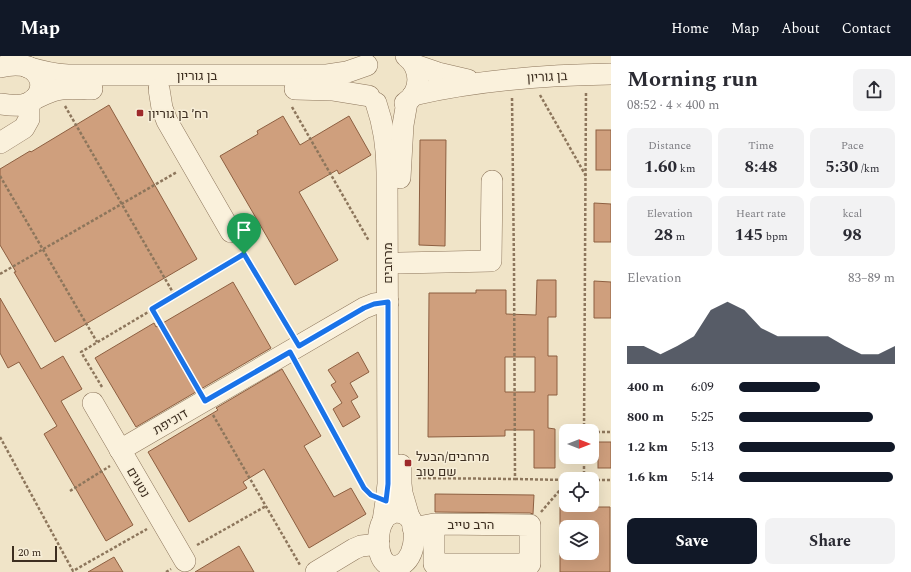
<!DOCTYPE html>
<meta charset="utf-8">
<style>
body{margin:0;font-family:Spectral,Heebo,serif;background:#f2f2f3;color:#2b2b33;height:100vh;display:flex;flex-direction:column;font-size:15px;white-space:nowrap}
*{box-sizing:border-box;margin:0}
p{font-size:13px;color:#7c7c81}
.icon{flex:none;width:22px;height:22px;fill:none;stroke:currentColor;stroke-width:2;stroke-linecap:round;stroke-linejoin:round}
.map{position:relative;flex:1;overflow:hidden}
.details{display:flex;flex-direction:column;background:#fff;width:300px}
.details>*{flex:none}
.needle{width:26px;rotate:90deg}
.tools{position:absolute;left:559px;top:368px;display:grid;gap:8px}
.tools a{display:grid;place-items:center;width:40px;height:40px;border-radius:8px;background:#fff;box-shadow:0 4px 16px #0002;font-size:20px}
.scale{position:absolute;left:12px;bottom:10px;width:45px;box-sizing:border-box;padding-left:4px;border:2px solid #3d2e20;border-top:0;font-size:11px;line-height:14px;white-space:nowrap;color:#3d2e20;-webkit-text-stroke:3px #f7eed8;paint-order:stroke}
.pin{position:absolute;display:grid;place-items:center;width:34px;height:34px;color:#fff;margin:-41px -17px;border-radius:50% 50% 50% 0;rotate:-45deg;box-shadow:0 0 4px #0007}
.pin .icon{rotate:45deg}
.round{display:grid;place-items:center;flex:none;width:42px;height:42px;border-radius:8px;background:#f2f2f3}
.summary{display:flex;align-items:center;justify-content:space-between;height:68px;padding:0 16px}
h1{font-size:22px;font-weight:700;line-height:30px}
.metrics{display:grid;grid-template-columns:repeat(3,1fr);gap:6px;height:68px;padding:4px 16px}
.metrics div{display:grid;align-content:center;border-radius:8px;background:#f2f2f3;text-align:center}
.metrics b{font-size:17px;font-weight:700}
.metrics small{font-size:11px;font-weight:400}
.metrics p{font-size:11px}
.chart{height:112px;padding:8px 16px}
.chart p{display:flex;justify-content:space-between}
.chart svg{width:100%;height:72px;margin-top:4px;fill:#111827;opacity:.7}
.action{display:flex;gap:8px;margin-top:auto;padding:8px 16px}
.action a{flex:1;height:46px;border-radius:8px;background:#111827;color:#fff;font-size:16px;font-weight:700;line-height:46px;text-align:center}
.action a+a{background:#f2f2f3;color:#2b2b33}
ul{padding:0 16px;list-style:none;font-size:13px}
li{display:grid;grid-template-columns:64px 48px 1fr;align-items:center;height:30px}
li i{height:10px;border-radius:5px;background:#111827}
header{display:flex;align-items:center;gap:24px;box-sizing:border-box;height:56px;padding:0 20px;background:#111827;color:#fff}
header strong{font-size:19px}
nav{display:flex;gap:22px;margin-inline-start:auto;font-size:14px}
main{display:flex;flex:1;min-height:0}
.map>svg:first-child{display:block}
</style>
<header>
<strong>Map</strong>
<nav><a>Home</a><a>Map</a><a>About</a><a>Contact</a></nav>
</header>
<main>
<div class="map">
<svg width="611" height="516" viewBox="0 0 611 516">
<rect width="100%" height="100%" fill="#f0e4c8"/>
<g fill="#cf9f7d" stroke="#8d5f41" fill-rule="evenodd">
<polygon points="109,49 197,203 55,286 14,216 16,216 0,189 0,113 30,95 31,96"/>
<polygon points="283,60 300,89 349,60 371,99 339,118 337,114 299,136 338,204 295,229 220,100 258,78 257,75"/>
<rect x="596" y="74" width="15" height="40"/>
<polygon points="420,84 446,84 445,190 419,189"/>
<polygon points="594,147 611,148 611,186 594,186"/>
<path d="M537,224H556V261H548V300H557V339H548V372L555,373V412H534V374H505V380L428,381L429,237H476V234H506V258L536,259ZM505,301H535V336H505Z"/>
<polygon points="594,225 611,226 611,262 594,262"/>
<polygon points="233,226 271,292 136,371 95,302 154,267 156,271"/>
<polygon points="0,242 41,313 63,300 82,333 61,345 133,469 106,485 44,378 57,370 19,306 8,312 0,297"/>
<polygon points="358,296 369,316 350,327 358,341 351,345 360,361 343,371 333,353 342,347 331,329 336,326 328,314"/>
<polygon points="282,313 321,380 304,390 334,441 351,432 366,458 309,492 264,413 243,426 247,432 189,466 148,396 218,354 216,352"/>
<rect x="598" y="386" width="13" height="26"/>
<polygon points="435,438 534,439 533,458 530,457 435,456"/>
<polygon points="560,451 610,451 610,516 560,516 560,497 592,497 592,471 560,471"/>
<polygon points="239,490 254,516 195,516 215,504"/>
<polygon points="114,501 123,516 88,516"/>
</g>
<g fill="none" stroke-linecap="round" stroke-linejoin="round">
<defs>
<g id="minor">
<polyline points="415,9 438,17 468,24"/>
<path d="M0,11C9,9 19,8 28,11C48,21 43,45 22,49C15,50 7,49 0,48"/>
<path d="M27,11C43,16 52,18 68,19H327L347,16L367,9"/>
<polyline points="159,33 162,52 167,65 231,176"/>
<polyline points="295,33 332,34 369,40"/>
<path d="M413,39C478,24 544,19 611,18"/>
<path d="M34,43C41,40 48,36 56,34C67,31 80,33 92,33"/>
<path d="M376,47C384,70 387,92 387,116L388,428L386,445L383,465"/>
<path d="M405,47C422,36 422,12 406,0"/>
<polyline points="0,87 24,72 29,63 29,47"/>
<polyline points="400,122 403,69 407,46"/>
<polyline points="400,207 491,205 492,125"/>
<polyline points="93,347 185,505"/>
<polyline points="120,394 364,252 374,248 388,246"/>
<polyline points="401,409 401,428 402,437 409,461"/>
<path d="M395,456C400,456 405,457 409,461C419,472 415,509 396,510C392,510 390,510 387,508C376,501 377,475 383,465C385,460 390,458 395,456Z"/>
<polyline points="413,472 434,468 530,469 530,508 434,508 434,468"/>
<polyline points="316,516 354,493 361,490 379,488"/>
</g>
</defs>
<use href="#minor" stroke="#8d765c" stroke-width="22"/>
<g stroke="#8d765c" stroke-width="2.5" stroke-dasharray="3 2" stroke-linecap="butt">
<polyline points="540,39 586,120"/>
<polyline points="65,50 175,240"/>
<polyline points="292,51 369,185"/>
<polyline points="0,120 97,286"/>
<polyline points="240,191 290,276"/>
<polyline points="0,218 177,116"/>
<polyline points="152,253 196,329"/>
<polyline points="298,310 364,432 370,438"/>
<polyline points="102,331 81,296 244,199"/>
<polyline points="213,359 300,509"/>
<polyline points="584,375 586,35"/>
<polyline points="592,376 611,376"/>
<polyline points="0,381 73,515 147,473"/>
<polyline points="418,422 515,423 514,210 512,41"/>
<polyline points="515,423 566,424"/>
<polyline points="584,423 584,401"/>
<polyline points="592,424 611,424"/>
<polyline points="70,435 110,410"/>
<polyline points="541,456 566,427"/>
<polyline points="197,489 266,450"/>
<polyline points="166,516 171,513"/>
</g>
<use href="#minor" stroke="#faf1dc" stroke-width="21"/>
</g>
<g fill="none" stroke-linecap="round" stroke-linejoin="round">
<defs>
<polygon id="route" points="244,198 299,290 364,252 374,248 388,246 388,428 386,445 371,439 364,432 290,296 205,345 152,253"/>
</defs>
<use href="#route" stroke="#fff" stroke-width="8"/>
<use href="#route" stroke="#1a73e8" stroke-width="5"/>
</g>
<g fill="#9e2a2b" stroke="#f7eed8" stroke-width="1.5">
<rect x="136" y="53" width="8" height="8" rx="2"/>
<rect x="404" y="403" width="8" height="8" rx="2"/>
</g>
<g text-anchor="middle" stroke-width="3" stroke-linejoin="round" paint-order="stroke">
<g font-size="13" fill="#3d2e20" stroke="#f7eed8">
<text x="197" y="24">בן גוריון</text>
<text transform="translate(547 20) rotate(-3)" y="5">בן גוריון</text>
<text transform="translate(387 207) rotate(-90)" y="5">מרחבים</text>
<text transform="translate(170 365) rotate(-30)" y="5">דוכיפת</text>
<text transform="translate(139 426) rotate(60)" y="5">נטעים</text>
<text x="471" y="473">הרב טייב</text>
</g>
<g font-size="13" fill="#3d2e20" stroke="#f7eed8" text-anchor="start">
<text x="148" y="62">רח׳ בן גוריון</text>
<text x="416" y="405">מרחבים/הבעל<tspan x="416" dy="15">שם טוב</tspan></text>
</g>
</g>
</svg>
<div class="tools">
<a><svg class="needle" viewBox="-14 -14 28 28"><path d="M0-13l5 13h-10z" fill="#e53935"/><path d="M0 13l5-13h-10z" fill="#7c7c81"/></svg></a>
<a><svg class="icon" aria-label="locate" viewBox="0 0 24 24"><circle cx="12" cy="12" r="6"/><path d="M12 2v4M12 18v4M2 12h4M18 12h4"/></svg></a>
<a><svg class="icon" aria-label="layers" viewBox="0 0 24 24"><path d="M12 4l9 5-9 5-9-5zM3 14l9 5 9-5"/></svg></a>
</div>
<div class="scale">20 m</div>
<div class="pin" style="left:244px;top:198px;background:#1e9e55"><svg class="icon" aria-label="arrive" viewBox="0 0 24 24"><path d="M6 21V4h12l-3 4 3 4H6"/></svg></div>
</div>
<section class="details">
<div class="summary"><div><h1>Morning run</h1><p>08:52 · 4 × 400 m</p></div><a class="round"><svg class="icon" aria-label="share" viewBox="0 0 24 24"><path d="M12 15V3M7 8l5-5 5 5M5 13v7h14v-7"/></svg></a></div>
<div class="metrics">
<div><p>Distance</p><b>1.60<small> km</small></b></div>
<div><p>Time</p><b>8:48</b></div>
<div><p>Pace</p><b>5:30<small> /km</small></b></div>
</div>
<div class="metrics">
<div><p>Elevation</p><b>28<small> m</small></b></div>
<div><p>Heart rate</p><b>145<small> bpm</small></b></div>
<div><p>kcal</p><b>98</b></div>
</div>
<div class="chart"><p><span>Elevation</span>83–89 m</p>
<svg viewBox="0 0 160 44" preserveAspectRatio="none"><path d="M0 44V33L10 33L20 38L30 33L40 27L50 11L60 6L70 11L80 22L90 27L100 27L110 27L120 27L130 33L140 38L150 38L160 33V44z"/></svg>
</div>
<ul>
<li><b>400 m</b>6:09<i style="width:52%"></i></li>
<li><b>800 m</b>5:25<i style="width:86%"></i></li>
<li><b>1.2 km</b>5:13<i style="width:100%"></i></li>
<li><b>1.6 km</b>5:14<i style="width:99%"></i></li>
</ul>
<div class="action"><a>Save</a><a>Share</a></div>
</section>
</main>
